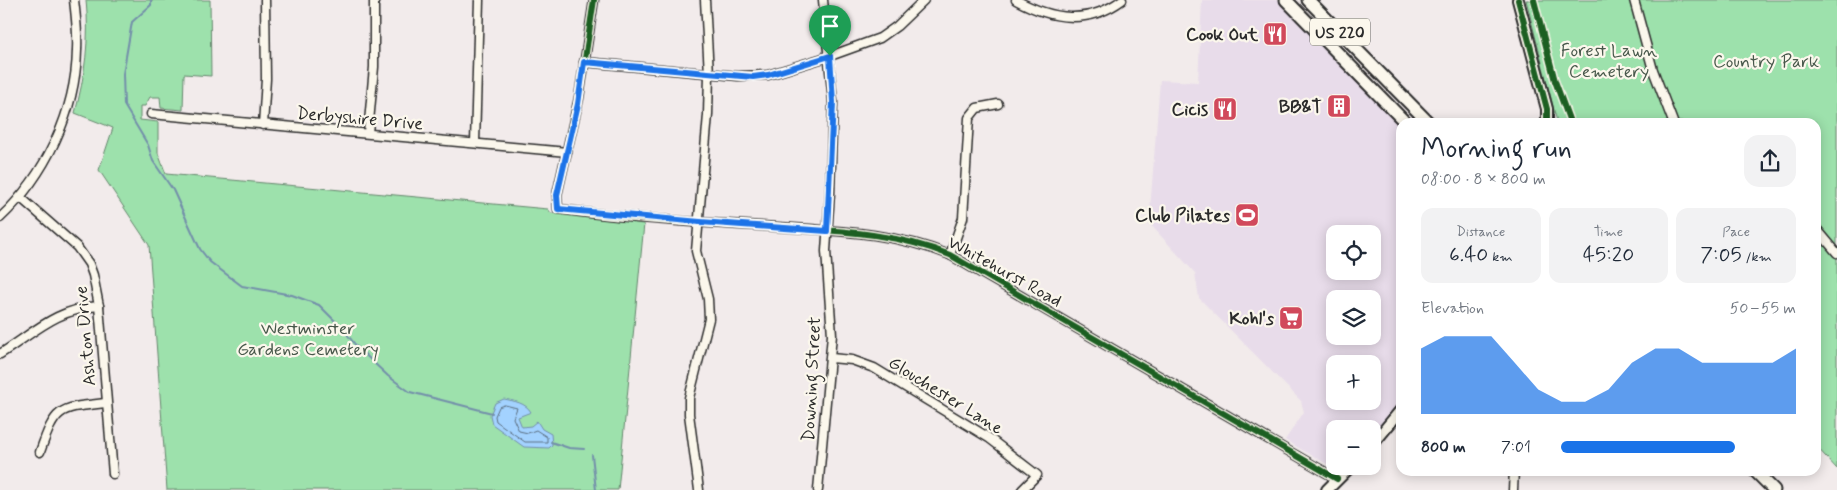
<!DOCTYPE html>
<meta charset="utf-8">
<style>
body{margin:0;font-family:Mynerve,sans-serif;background:#f2f2f3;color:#1f2937;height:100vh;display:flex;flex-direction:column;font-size:19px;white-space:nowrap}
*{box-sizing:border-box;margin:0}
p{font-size:16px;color:#747a83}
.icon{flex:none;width:28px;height:28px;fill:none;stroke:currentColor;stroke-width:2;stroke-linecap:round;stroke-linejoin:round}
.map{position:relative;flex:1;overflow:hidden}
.side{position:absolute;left:1396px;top:118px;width:425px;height:358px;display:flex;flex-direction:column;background:#fff;border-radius:15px;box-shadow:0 2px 12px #0003}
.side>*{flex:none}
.controls{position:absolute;left:1326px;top:225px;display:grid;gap:10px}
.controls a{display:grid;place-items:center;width:55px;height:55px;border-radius:10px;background:#fff;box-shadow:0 2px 12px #0003;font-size:25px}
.pin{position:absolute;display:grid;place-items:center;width:42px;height:42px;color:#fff;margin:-51px -21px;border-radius:50% 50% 50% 0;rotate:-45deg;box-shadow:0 0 5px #0007}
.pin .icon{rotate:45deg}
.round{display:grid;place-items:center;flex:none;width:52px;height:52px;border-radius:15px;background:#f2f2f3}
.head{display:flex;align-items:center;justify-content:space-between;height:85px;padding:0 25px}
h1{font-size:28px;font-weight:600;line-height:38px}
.figures{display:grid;grid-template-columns:repeat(3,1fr);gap:8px;height:85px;padding:5px 25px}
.figures div{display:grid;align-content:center;border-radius:12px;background:#f2f2f3;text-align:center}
.figures b{font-size:21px;font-weight:600}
.figures small{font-size:14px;font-weight:400}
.figures p{font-size:14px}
.chart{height:140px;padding:10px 25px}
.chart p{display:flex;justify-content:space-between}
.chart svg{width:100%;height:90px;margin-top:5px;fill:#1a73e8;opacity:.7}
ul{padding:0 25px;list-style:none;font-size:16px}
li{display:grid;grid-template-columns:80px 60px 1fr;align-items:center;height:38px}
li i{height:12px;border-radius:6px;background:#1a73e8}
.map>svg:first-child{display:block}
</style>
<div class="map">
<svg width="1837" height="490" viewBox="0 0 1837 490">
<rect width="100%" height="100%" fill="#f2ebeb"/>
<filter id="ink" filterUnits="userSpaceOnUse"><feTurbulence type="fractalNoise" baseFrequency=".02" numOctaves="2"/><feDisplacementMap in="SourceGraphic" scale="10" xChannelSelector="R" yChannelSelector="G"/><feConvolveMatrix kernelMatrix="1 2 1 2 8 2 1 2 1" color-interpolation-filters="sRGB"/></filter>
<g filter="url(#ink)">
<path fill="#e8dcea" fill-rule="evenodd" d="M1202,0H1283L1401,122V402L1373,438L1372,429H1335V466H1343L1339,471L1285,440L1304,412L1301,401L1199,298L1195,273L1149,223L1160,80L1198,82ZM1335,234H1372V271H1335ZM1335,299H1372V336H1335ZM1335,364H1372V401H1335Z"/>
<g fill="#9de1ac" stroke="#64866c">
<path d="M86,0H210L211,76L184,74L183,110L161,108L160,97H150L145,106H140V120L158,122V153L166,174L548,209L551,213L644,224L618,490H167L149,245L99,170L113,128L75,113C85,76 90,39 86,0Z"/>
<polygon points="1526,0 1837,0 1837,469 1816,446 1816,122 1557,122"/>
</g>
<path fill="#a3d2ff" stroke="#738faa" d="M504,399C514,401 526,403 531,412L518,417L522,427L531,426L537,421L542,429L551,434L552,445L549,448L524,447L492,424L490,415L495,403Z"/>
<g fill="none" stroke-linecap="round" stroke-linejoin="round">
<polygon stroke="#5b6e80" stroke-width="1" points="505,405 517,408 513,418 519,431 528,433 536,430 547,437 547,442 525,442 496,421 495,416 499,407"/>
<g stroke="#738faa" stroke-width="2">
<polyline points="151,0 151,5 132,22 123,74 124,105 148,145 153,161 173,190 200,249 210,262 242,286 292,295 319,305 343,329 357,347 388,376 410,392 492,413"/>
<polyline points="551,442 569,448 584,449"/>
<polyline points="592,455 596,490"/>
</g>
<defs>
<g id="street">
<path d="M594,0L579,98L557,195L558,209C630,219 705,223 778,227C838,231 893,232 950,255L1337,479"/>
<path d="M1016,0C1053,20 1088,25 1122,0"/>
<polyline points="1634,0 1653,70 1673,122"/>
<polyline points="584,62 738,76 768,75 830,56 880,38 897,26 924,0"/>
<polyline points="151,114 567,152"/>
<polyline points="263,125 266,79 265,0"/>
<polyline points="368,133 374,67 374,0"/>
<polyline points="475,143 479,0"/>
<polyline points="20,197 77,247 89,264 93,275 99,306 113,474"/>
<path d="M0,218C45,176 76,112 77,50C78,33 76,17 74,0"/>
<polyline points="1816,228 1837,253"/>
<polyline points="950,255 963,218 969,118 977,108 998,104"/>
<path d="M0,354C35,332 56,309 99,306"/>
<polyline points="831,358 852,360 874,368 989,438 1037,475 1022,490"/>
<path d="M40,452C56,406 59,408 106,403"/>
<polyline points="699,490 689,414 689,398 709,319 708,299 696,251 708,115 709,74 705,0"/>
<polyline points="818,490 832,335 826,251 830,193 833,102 823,0"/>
<polyline points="1513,490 1514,470"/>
</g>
<g id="secondary">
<polyline points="1518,0 1547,109 1547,122"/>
<polyline points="1372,445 1401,410"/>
<polyline points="1327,490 1351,466"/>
</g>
<g id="primary">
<polyline points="1286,0 1405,122"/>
<polyline points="1308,0 1428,122"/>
<polyline points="1754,470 1774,490"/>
</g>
</defs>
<use href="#street" stroke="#2b2b2b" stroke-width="11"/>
<use href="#secondary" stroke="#2b2b2b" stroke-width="14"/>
<use href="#primary" stroke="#2b2b2b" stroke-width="15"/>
<use href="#street" stroke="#fbf7ec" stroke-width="8"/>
<use href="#secondary" stroke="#fbf7ec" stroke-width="10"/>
<use href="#primary" stroke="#fbf7ec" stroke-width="11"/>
<defs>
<g id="cycleway">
<path d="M594,0L579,98L557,195L558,209C630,219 705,223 778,227C838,231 893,232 950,255L1337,479"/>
<polyline points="1518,0 1547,109 1547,122"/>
<polyline points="1534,0 1555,81 1570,122"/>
</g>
</defs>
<use href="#cycleway" stroke="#fbf7ec" stroke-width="9"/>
<use href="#cycleway" stroke="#1b5e20" stroke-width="6"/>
</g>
</g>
<g fill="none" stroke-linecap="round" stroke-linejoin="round" filter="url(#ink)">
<defs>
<polygon id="route" points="830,56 833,102 827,231 700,222 558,209 557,195 578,104 584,62 753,77 768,75"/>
</defs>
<use href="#route" stroke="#fff" stroke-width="10"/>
<use href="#route" stroke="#1a73e8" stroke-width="6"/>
</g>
<defs>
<symbol id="restaurant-square" viewBox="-11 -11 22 22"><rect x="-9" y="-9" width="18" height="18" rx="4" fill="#d1495b" stroke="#fbf7ec"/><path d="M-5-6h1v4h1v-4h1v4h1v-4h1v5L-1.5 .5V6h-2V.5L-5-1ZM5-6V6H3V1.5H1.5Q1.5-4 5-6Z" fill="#fff"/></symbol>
<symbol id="building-square" viewBox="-11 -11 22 22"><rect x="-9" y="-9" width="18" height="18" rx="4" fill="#d1495b" stroke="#fbf7ec"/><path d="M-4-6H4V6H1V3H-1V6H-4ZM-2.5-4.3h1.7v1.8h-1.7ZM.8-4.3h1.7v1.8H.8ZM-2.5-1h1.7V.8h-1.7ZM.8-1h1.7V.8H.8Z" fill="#fff"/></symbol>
<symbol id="stadium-square" viewBox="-11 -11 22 22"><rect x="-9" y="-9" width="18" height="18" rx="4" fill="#d1495b" stroke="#fbf7ec"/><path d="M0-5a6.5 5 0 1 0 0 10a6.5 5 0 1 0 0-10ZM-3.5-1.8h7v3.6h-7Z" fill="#fff"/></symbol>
<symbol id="supermarket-square" viewBox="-11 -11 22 22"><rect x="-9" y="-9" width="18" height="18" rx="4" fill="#d1495b" stroke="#fbf7ec"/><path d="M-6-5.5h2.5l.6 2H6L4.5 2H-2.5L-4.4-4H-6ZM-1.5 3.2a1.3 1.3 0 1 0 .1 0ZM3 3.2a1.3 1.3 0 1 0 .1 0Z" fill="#fff"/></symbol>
</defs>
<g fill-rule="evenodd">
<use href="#restaurant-square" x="1261" y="20" width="28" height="28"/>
<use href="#building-square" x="1325" y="92" width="28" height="28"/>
<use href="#restaurant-square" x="1211" y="95" width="28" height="28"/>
<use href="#stadium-square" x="1233" y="201" width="28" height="28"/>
<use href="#supermarket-square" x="1277" y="304" width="28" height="28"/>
</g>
<g text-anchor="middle" stroke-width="4.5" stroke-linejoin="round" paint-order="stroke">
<rect fill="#fbf7ec" stroke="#696865" stroke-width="1" x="1310" y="18.5" width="60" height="27" rx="4"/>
<g font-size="16" font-weight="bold" fill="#2b2b2b">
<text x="1340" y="38">US 220</text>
</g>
<g font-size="18" font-weight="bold" fill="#2b2b2b" stroke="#fbf7ec" text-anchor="end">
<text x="1258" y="40">Cook Out</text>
<text x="1322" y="112">BB&amp;T</text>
<text x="1208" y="115">Cicis</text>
<text x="1230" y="221">Club Pilates</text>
<text x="1274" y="324">Kohl's</text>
</g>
<g font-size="18" fill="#48584b" stroke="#fbf7ec">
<text x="1609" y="56">Forest Lawn<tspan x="1609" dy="21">Cemetery</tspan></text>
<text x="1766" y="67">Country Park</text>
<text x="308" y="334">Westminster<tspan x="308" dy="21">Gardens Cemetery</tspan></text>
</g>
<g font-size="18" fill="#2b2b2b" stroke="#fbf7ec">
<text transform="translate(360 118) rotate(5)" y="6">Derbyshire Drive</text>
<text transform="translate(1005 271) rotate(29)" y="6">Whitehurst Road</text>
<text transform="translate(85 336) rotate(-95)" y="6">Ashton Drive</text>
<text transform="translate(811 379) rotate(-87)" y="6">Downing Street</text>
<text transform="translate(946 395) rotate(32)" y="6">Glouchester Lane</text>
</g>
</g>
</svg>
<div class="controls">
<a><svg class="icon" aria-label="locate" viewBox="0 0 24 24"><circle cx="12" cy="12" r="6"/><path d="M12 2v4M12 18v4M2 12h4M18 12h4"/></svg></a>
<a><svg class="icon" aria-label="layers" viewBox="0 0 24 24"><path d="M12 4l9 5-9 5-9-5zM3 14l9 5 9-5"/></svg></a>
<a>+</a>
<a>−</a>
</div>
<div class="pin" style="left:830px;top:56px;background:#1e9e55"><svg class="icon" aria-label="arrive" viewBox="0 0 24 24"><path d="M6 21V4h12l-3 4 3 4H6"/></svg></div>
<section class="side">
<div class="head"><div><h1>Morning run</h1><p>08:00 · 8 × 800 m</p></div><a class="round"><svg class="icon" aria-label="share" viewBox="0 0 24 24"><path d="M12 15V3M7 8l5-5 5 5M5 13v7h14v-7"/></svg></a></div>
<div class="figures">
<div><p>Distance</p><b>6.40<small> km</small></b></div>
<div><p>Time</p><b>45:20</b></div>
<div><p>Pace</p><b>7:05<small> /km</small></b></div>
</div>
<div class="chart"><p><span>Elevation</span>50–55 m</p>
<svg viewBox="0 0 160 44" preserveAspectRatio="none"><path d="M0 44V12L10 6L20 6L30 6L40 19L50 32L60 38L70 38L80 32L90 19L100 12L110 12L120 19L130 19L140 19L150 19L160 12V44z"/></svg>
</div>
<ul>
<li><b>800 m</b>7:01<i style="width:74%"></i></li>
</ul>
</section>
</div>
